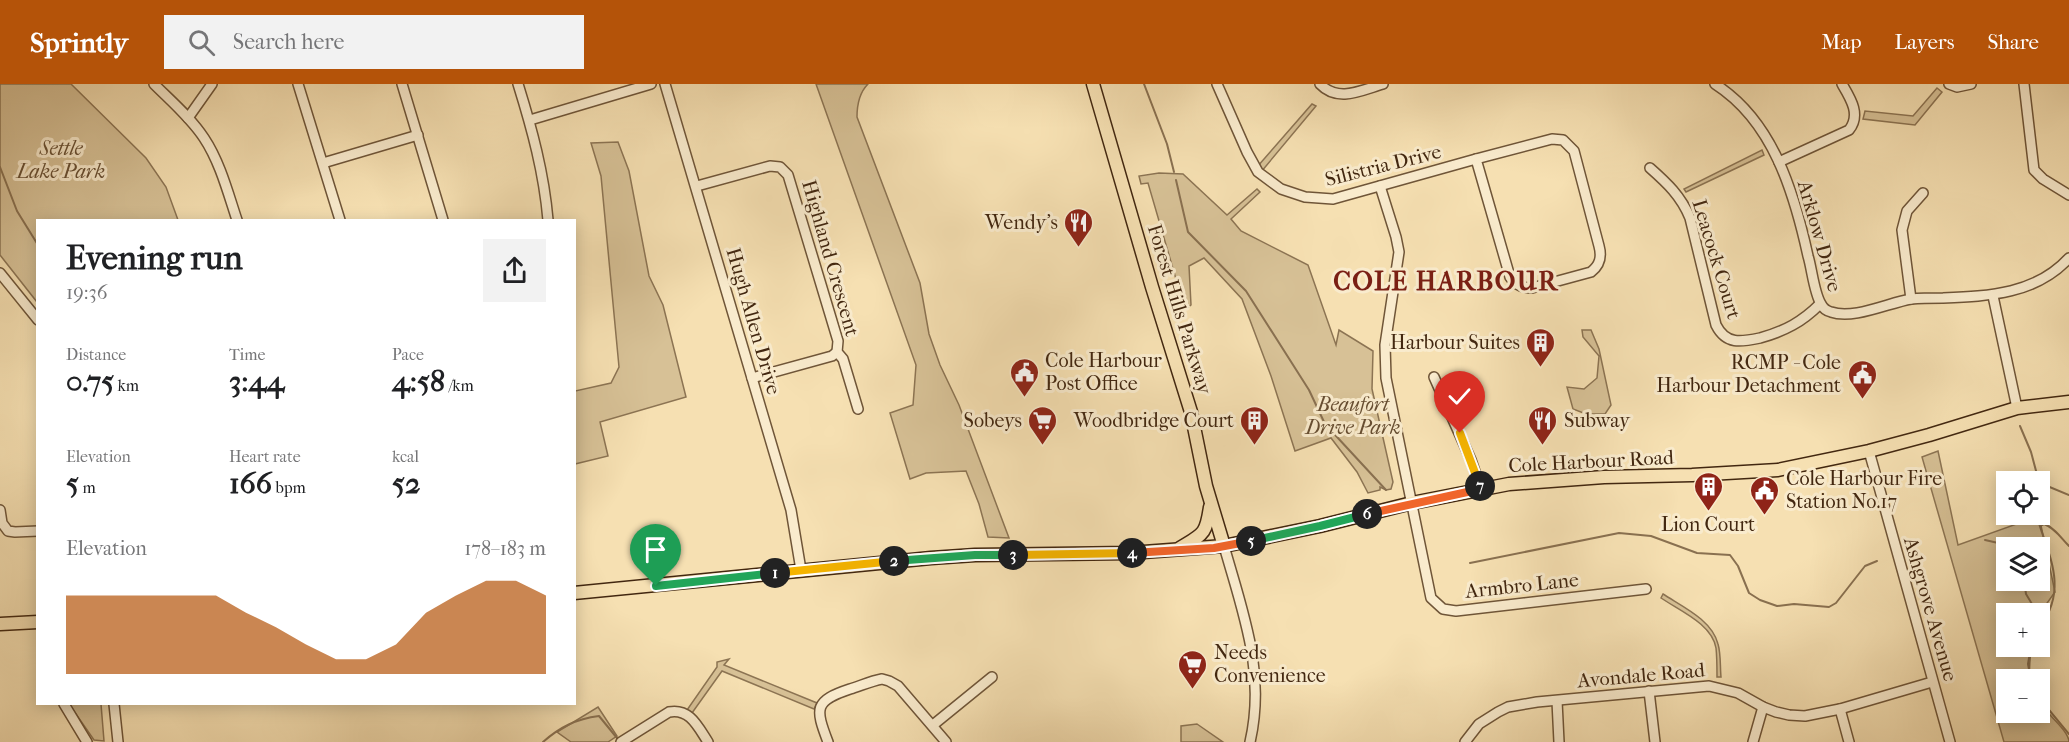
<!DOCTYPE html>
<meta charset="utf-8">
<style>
body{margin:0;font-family:"IM FELL French Canon",serif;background:#f2f2f2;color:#202124;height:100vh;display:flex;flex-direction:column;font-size:22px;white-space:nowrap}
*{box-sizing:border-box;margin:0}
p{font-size:20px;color:#757577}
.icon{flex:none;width:33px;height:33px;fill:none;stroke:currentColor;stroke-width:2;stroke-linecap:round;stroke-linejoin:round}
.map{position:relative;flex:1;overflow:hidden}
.panel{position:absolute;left:36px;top:135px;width:540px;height:486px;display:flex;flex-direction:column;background:#fff;border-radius:0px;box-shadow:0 3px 15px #0003}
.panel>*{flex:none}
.controls{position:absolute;left:1996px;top:387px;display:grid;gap:12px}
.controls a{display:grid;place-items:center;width:54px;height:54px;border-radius:0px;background:#fff;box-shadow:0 3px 15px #0003;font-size:30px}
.pin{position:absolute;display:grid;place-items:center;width:51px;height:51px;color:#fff;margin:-62px -26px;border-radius:50% 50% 50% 0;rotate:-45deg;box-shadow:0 0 6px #0007}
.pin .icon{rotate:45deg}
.km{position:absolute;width:30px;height:30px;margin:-15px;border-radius:50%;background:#222;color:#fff;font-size:16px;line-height:30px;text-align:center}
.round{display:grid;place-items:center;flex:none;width:63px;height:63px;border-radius:0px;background:#f2f2f2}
.head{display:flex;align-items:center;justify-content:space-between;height:102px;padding:0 30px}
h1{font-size:33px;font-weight:700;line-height:45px}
.figures{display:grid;grid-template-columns:repeat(3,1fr);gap:9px;height:102px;padding:6px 30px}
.figures div{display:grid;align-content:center}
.figures b{font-size:30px;font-weight:700}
.figures small{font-size:16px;font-weight:400}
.figures p{font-size:16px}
.chart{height:168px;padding:12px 30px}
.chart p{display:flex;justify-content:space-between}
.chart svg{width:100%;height:108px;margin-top:6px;fill:#b45309;opacity:.7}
header{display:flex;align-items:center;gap:36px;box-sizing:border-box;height:84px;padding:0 30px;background:#b45309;color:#fff}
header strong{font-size:28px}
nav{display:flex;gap:33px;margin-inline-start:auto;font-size:21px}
.search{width:420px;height:54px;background:#f2f2f2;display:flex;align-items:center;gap:15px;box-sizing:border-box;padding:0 21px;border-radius:0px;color:#757577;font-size:22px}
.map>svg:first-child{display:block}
</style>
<header>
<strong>Sprintly</strong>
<div class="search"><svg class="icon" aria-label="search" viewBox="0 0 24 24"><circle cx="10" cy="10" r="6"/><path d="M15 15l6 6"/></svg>Search here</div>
<nav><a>Map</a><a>Layers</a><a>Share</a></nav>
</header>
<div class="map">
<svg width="2069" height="658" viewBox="0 0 2069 658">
<rect width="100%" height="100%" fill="#f6e0b2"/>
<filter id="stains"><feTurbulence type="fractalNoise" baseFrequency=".00333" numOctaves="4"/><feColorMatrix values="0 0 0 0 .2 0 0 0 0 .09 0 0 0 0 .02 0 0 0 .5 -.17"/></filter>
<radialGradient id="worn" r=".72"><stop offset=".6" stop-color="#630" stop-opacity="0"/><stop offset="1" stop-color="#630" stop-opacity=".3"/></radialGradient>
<g fill="#d7c196" stroke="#8c7453" stroke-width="1.5" fill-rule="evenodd">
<polygon points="0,0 71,0 146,74 166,103 178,136 38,136 37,218 0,171"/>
<path d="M816,0H868C859,9 857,21 857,33L920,199L929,250L940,281L959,321L1009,454L988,453L979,420L966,387L926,389L910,395L890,329L913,321L916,281Z"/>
<polygon points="1937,4 1942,8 1915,41 1863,35 1865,27 1913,32"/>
<polygon points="1312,20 1316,22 1261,88 1257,83"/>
<polygon points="618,58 629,87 649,192 663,221 686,313 600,338 608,372 575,380 575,307 611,299 619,283 601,92 591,59"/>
<polygon points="1762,66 1764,71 1686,108 1684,105"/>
<polygon points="1159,89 1183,90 1227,131 1257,105 1260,108 1231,135 1241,147 1308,181 1336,261 1339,246 1373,267 1372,305 1393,398 1391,405 1386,406 1380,403 1380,406 1368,409 1357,388 1331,354 1295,367 1271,292 1242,215 1204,174 1189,182 1191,221 1185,226 1148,99 1141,100 1139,92"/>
<polygon points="1582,246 1591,246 1599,265 1611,321 1605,330 1586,330 1573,325 1567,303 1584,305 1597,294 1599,272 1583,253"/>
<path d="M1938,367L1958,461L2039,432L2055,508L2040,529L2007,530V562L2032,563C2029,574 2030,584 2029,595L2007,596V628H2040V619C2048,631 2069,647 2069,658H2004L1922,373ZM2007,464H2040V496H2007Z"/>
<path d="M1663,510C1683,523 1712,536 1718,560C1721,570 1720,583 1721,593H1717C1717,584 1717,573 1716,564C1712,540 1680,527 1661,514Z"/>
<polygon points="729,575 724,581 817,619 814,625 722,587 692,629 687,626 717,583 717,578"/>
<polygon points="69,620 101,620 104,657 94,656"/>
<polygon points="598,623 617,652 608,658 571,658 557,648"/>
<polygon points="1197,640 1223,658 1181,658 1181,642"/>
</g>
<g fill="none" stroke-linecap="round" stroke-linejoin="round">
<g stroke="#897050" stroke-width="2">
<polyline points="1144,0 1167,60 1174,88"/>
<polyline points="0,83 17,127 38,161"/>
<polyline points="1176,96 1188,148 1246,207 1309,306 1325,340 1386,406"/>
<polyline points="2020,342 2031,368 2039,398"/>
<polyline points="2040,399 2069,411"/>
<path d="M2036,430C2048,471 2069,503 2040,543"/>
<path d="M2040,442L2044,440C2055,444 2061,454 2069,462"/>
<polyline points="1985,456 2007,461 2010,464"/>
<polyline points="1470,479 1619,449 1651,452 1697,469 1730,471 1738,482 1749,509 1760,516 1777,522 1794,520 1829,523 1836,519 1865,482 1877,477"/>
<polyline points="2024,496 2026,510 2038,530"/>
<polyline points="2040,532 2044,538"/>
<polyline points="2031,562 2028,580 2031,596"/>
<polyline points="2040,615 2069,650"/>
<path d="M543,658C560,643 576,635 599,632L617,654"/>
</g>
<defs>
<g id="minor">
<path d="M154,0C171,17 191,34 204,54C220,78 228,109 237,136"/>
<polyline points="298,0 340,136"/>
<polyline points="402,0 443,136"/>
<path d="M518,0C532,45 544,89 548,136"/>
<polyline points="665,0 791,426 801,486"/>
<polyline points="1217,0 1247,68 1258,88 1281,105 1305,113 1333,115 1476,75"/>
<path d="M1320,0C1338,19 1362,6 1383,0"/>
<path d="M1715,0C1743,18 1764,46 1778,76C1792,106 1801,140 1808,172C1812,185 1814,209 1821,220C1823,224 1827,227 1831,228C1853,236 1888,219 1911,215C1922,214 1933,214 1943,214C1990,212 2036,210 2069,174"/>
<polyline points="1949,0 1957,3 1971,0"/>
<polyline points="2024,0 2034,86 2043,95 2069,111"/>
<polyline points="188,34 212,0"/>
<polyline points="530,36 651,0"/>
<path d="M1552,55L1563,56L1574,67L1599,162C1602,173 1600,181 1591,188L1532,204C1522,204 1515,201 1510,193L1476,75Z"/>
<path d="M1779,78L1849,46C1861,31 1851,15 1842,0"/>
<polyline points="323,79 418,51"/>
<path d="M1650,84C1667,99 1681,112 1690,134L1716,241C1726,261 1741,258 1760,254C1785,247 1802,238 1820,220"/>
<polyline points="697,102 770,82 780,83 788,91 838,257 837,268 843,275 858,325"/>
<polyline points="1380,102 1396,153 1399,168 1385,261 1386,294 1431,514 1443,525 1456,527 1646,505"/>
<polyline points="0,189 38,236"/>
<polyline points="1993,212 2017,324"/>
<polyline points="1911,215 1902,146 1907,127 1923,109"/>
<polyline points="1434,293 1471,376 1481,405"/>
<polyline points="752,294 832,272 837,268"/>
<polyline points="1869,367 1950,658"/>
<polyline points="0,426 2,439 8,447 15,448 38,447"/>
<path d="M1224,462C1243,529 1266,588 1250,658"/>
<polyline points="1649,607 1655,658"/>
<polyline points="1557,617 1559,658"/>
<polyline points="64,620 87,658"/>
<polyline points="114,620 118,658"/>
<polyline points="1840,625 1849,658"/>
<polyline points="933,641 992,593"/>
<path d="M621,658L669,628C690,624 698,643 708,658"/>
<path d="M828,658C815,624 814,617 850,605C860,602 871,597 882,595L889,597L898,602L946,658"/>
<polyline points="1465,658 1479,640 1498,628 1508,623 1537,618 1709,602 1738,609 1763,623 1776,628 1789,631 1805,632 1840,625 1932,598"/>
<polyline points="1753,658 1763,623"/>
</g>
<g id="major">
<polyline points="1093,0 1152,203 1191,328 1206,402 1224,462"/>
<path d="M1180,464C1203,450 1206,451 1210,423"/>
<polyline points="574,509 931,474 975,471 1130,469 1224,462 1320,442 1412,419 1509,400 1604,393 1692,391 1778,386 1869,367 1929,351 2017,324 2069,318"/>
<polyline points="0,540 38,538"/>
</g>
</defs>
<use href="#minor" stroke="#6f5538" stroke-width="12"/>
<use href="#major" stroke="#422710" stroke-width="15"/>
<use href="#minor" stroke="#f9ebcd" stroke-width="9"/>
<use href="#major" stroke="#f6e0b2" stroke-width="12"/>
</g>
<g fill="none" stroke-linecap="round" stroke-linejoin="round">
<defs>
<polyline id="split-1" points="656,502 775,489"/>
<polyline id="split-2" points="775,489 894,477"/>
<polyline id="split-3" points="894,477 975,471 1013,471"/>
<polyline id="split-4" points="1013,471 1132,469"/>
<polyline id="split-5" points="1132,469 1214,464 1251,457"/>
<polyline id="split-6" points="1251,457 1320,442 1367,430"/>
<polyline id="split-7" points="1367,430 1481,405 1480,402"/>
<polyline id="split-8" points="1460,349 1480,402"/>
</defs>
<use href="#split-1" stroke="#fff" stroke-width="12"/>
<use href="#split-2" stroke="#fff" stroke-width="12"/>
<use href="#split-3" stroke="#fff" stroke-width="12"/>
<use href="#split-4" stroke="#fff" stroke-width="12"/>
<use href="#split-5" stroke="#fff" stroke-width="12"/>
<use href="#split-6" stroke="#fff" stroke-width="12"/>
<use href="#split-7" stroke="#fff" stroke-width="12"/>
<use href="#split-8" stroke="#fff" stroke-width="12"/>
<use href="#split-1" stroke="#22a559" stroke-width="8"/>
<use href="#split-2" stroke="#f5b400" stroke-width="8"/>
<use href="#split-3" stroke="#22a559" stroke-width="8"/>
<use href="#split-4" stroke="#f5b400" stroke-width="8"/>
<use href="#split-5" stroke="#f0652b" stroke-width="8"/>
<use href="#split-6" stroke="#22a559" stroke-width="8"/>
<use href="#split-7" stroke="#f0652b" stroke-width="8"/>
<use href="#split-8" stroke="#f5b400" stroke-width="8"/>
</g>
<defs>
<symbol id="restaurant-pin" viewBox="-11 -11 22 30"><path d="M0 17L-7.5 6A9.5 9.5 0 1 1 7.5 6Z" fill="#8f2418" stroke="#f9ebcd"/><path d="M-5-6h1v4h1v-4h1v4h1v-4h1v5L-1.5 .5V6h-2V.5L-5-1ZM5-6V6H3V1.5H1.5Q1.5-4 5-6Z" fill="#fff"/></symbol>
<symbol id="building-pin" viewBox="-11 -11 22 30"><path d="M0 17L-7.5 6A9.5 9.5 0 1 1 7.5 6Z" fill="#8f2418" stroke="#f9ebcd"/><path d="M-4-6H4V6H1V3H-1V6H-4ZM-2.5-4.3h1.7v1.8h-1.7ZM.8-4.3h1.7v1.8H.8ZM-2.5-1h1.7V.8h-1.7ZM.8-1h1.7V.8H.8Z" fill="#fff"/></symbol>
<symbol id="civic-pin" viewBox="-11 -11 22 30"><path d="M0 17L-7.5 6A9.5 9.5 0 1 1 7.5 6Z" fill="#8f2418" stroke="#f9ebcd"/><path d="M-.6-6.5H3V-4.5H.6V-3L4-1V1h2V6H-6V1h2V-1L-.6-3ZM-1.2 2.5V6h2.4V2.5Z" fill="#fff"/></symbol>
<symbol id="supermarket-pin" viewBox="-11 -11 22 30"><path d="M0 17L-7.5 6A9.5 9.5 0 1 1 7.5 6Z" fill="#8f2418" stroke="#f9ebcd"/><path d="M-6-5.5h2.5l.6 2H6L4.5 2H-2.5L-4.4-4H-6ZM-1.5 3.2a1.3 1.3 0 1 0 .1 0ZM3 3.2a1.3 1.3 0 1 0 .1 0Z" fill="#fff"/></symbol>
</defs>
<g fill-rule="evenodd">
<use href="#restaurant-pin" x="1062" y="122" width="33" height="45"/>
<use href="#building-pin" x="1524" y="242" width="33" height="45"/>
<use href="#civic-pin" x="1008" y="272" width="33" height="45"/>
<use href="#civic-pin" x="1846" y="274" width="33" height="45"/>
<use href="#supermarket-pin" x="1026" y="320" width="33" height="45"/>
<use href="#building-pin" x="1238" y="320" width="33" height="45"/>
<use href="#restaurant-pin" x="1526" y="320" width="33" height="45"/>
<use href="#building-pin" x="1692" y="386" width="33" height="45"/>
<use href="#civic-pin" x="1748" y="390" width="33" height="45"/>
<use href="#supermarket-pin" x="1176" y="564" width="33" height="45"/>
</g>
<g text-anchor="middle" stroke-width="6" stroke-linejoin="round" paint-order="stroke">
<g font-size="20" font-style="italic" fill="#674e32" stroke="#f9ebcd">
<text x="61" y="71">Settle<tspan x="61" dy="23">Lake Park</tspan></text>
<text x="1353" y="327">Beaufort<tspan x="1353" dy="23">Drive Park</tspan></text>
</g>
<g font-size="20" fill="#422710" stroke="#f9ebcd">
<text transform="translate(1383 81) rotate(-14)" y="7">Silistria Drive</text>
<text transform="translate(1820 152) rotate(74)" y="7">Arklow Drive</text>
<text transform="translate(831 174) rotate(74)" y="7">Highland Crescent</text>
<text transform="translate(1717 175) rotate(73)" y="7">Leacock Court</text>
<text transform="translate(1180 225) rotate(73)" y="7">Forest Hills Parkway</text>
<text transform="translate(754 237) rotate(74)" y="7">Hugh Allen Drive</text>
<text transform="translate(1591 377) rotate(-3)" y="7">Cole Harbour Road</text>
<text transform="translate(1522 501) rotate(-6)" y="7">Armbro Lane</text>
<text transform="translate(1931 525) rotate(74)" y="7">Ashgrove Avenue</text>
<text transform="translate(1641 591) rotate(-5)" y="7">Avondale Road</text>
</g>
<g font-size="20" fill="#422710" stroke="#f9ebcd" text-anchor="end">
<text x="1058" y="145">Wendy's</text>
<text x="1520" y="265">Harbour Suites</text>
<text x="1045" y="283" text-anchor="start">Cole Harbour<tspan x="1045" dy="23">Post Office</tspan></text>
<text x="1841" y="285">RCMP - Cole<tspan x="1841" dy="23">Harbour Detachment</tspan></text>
<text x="1022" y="343">Sobeys</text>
<text x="1234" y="343">Woodbridge Court</text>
<text x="1564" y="343" text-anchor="start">Subway</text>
<text x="1786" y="401" text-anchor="start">Cole Harbour Fire<tspan x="1786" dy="23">Station No.17</tspan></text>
<text x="1708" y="447" text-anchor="middle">Lion Court</text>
<text x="1214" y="575" text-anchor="start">Needs<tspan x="1214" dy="23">Convenience</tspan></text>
</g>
<g font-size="26" font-weight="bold" letter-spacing="1.5" fill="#7a1f14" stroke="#f9ebcd">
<text x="1446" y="206">COLE HARBOUR</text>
</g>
</g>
<rect width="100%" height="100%" filter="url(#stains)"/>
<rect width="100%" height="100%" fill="url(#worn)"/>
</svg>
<div class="controls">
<a><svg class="icon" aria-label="locate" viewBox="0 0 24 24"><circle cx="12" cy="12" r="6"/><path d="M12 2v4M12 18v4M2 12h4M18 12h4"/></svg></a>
<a><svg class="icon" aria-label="layers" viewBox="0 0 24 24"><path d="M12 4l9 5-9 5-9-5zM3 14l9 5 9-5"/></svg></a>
<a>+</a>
<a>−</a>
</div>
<div class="pin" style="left:656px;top:502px;background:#1e9e55"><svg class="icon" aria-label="arrive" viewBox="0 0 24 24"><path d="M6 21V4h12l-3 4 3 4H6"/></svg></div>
<div class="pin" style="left:1460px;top:349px;background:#d93025"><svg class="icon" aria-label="check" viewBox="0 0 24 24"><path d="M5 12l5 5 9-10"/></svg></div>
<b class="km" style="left:775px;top:489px">1</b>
<b class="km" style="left:894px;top:477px">2</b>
<b class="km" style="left:1013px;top:471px">3</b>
<b class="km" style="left:1132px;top:469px">4</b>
<b class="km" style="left:1251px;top:457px">5</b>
<b class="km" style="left:1367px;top:430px">6</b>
<b class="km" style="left:1480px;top:402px">7</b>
<section class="panel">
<div class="head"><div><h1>Evening run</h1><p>19:36</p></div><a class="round"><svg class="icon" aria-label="share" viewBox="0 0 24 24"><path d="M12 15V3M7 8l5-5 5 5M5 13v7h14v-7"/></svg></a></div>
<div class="figures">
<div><p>Distance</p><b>0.75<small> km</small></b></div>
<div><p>Time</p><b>3:44</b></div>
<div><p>Pace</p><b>4:58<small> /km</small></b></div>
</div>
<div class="figures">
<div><p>Elevation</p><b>5<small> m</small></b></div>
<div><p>Heart rate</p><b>166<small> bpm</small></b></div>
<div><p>kcal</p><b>52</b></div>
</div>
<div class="chart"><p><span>Elevation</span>178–183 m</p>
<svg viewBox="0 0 160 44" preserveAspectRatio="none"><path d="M0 44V12L10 12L20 12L30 12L40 12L50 12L60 19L70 25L80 32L90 38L100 38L110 32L120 19L130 12L140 6L150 6L160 12V44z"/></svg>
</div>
</section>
</div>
